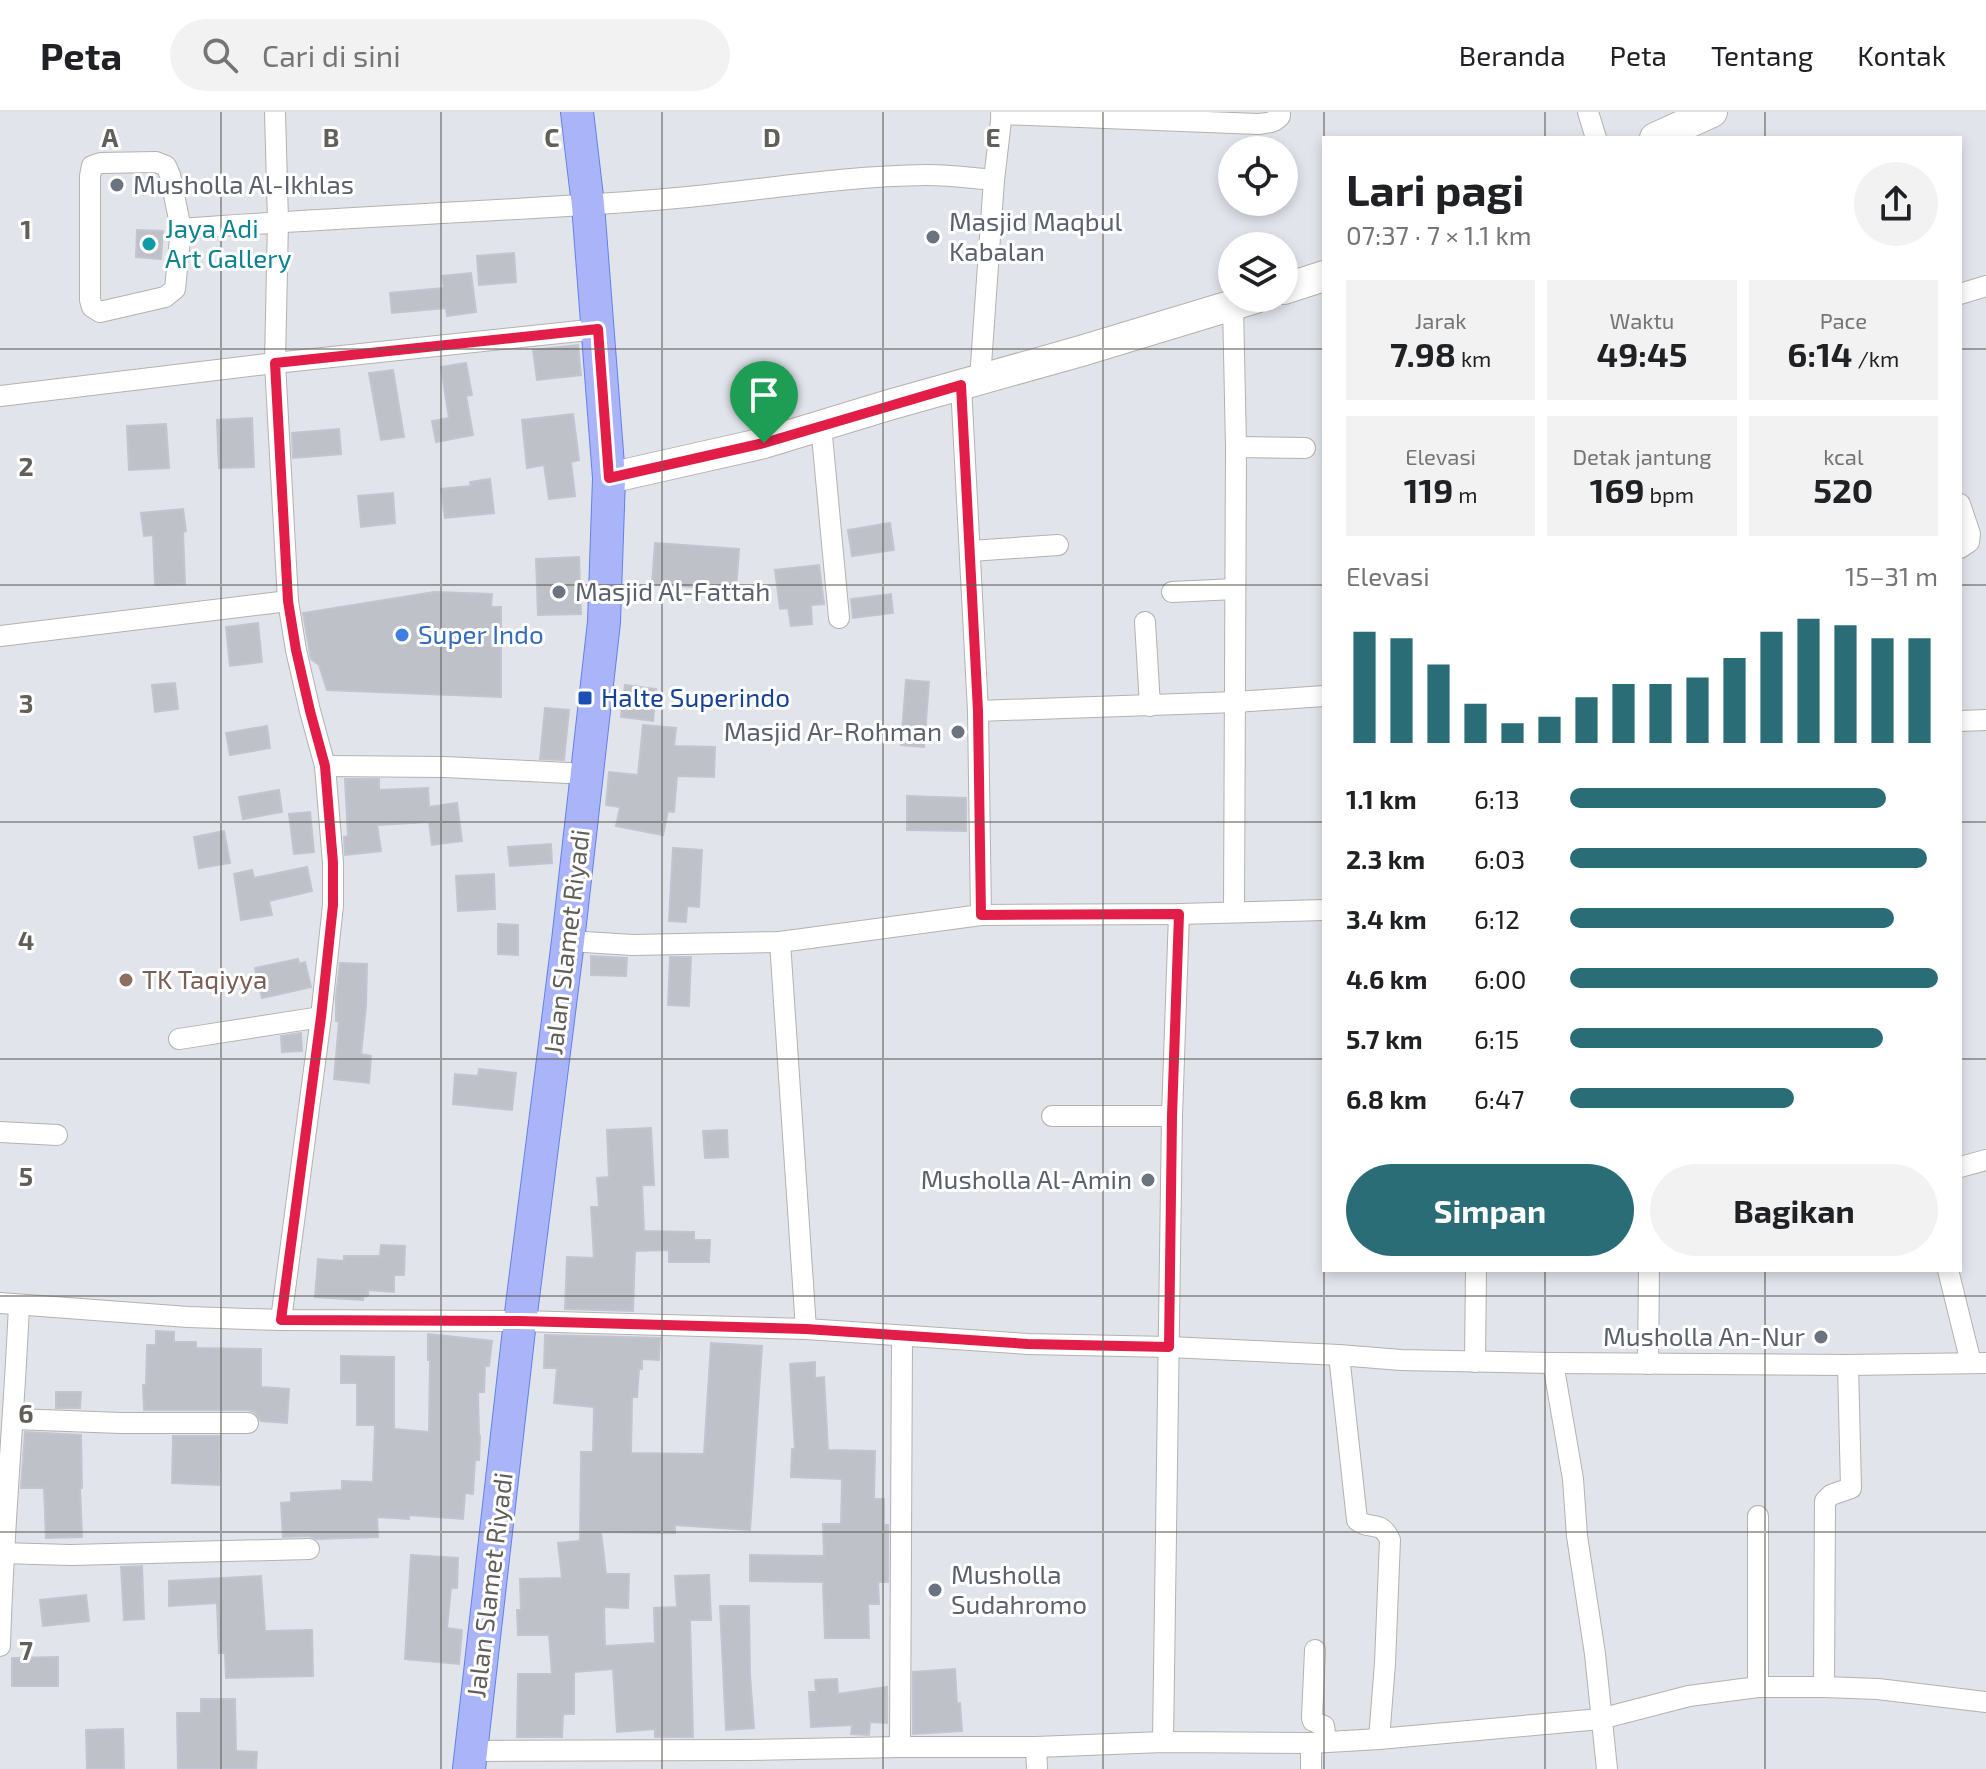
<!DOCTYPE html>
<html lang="id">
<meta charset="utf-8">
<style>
body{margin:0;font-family:"Exo 2",sans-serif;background:#f2f2f2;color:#202124;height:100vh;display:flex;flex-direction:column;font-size:30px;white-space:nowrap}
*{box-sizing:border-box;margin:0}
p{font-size:26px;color:#757577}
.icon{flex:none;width:44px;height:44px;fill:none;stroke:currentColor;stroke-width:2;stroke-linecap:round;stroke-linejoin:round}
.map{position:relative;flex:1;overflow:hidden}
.sheet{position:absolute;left:1322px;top:24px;width:640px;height:1136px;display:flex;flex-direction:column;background:#fff;border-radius:0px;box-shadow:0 4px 12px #0003}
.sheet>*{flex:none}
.fabs{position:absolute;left:1218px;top:24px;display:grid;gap:16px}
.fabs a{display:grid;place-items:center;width:80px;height:80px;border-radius:50%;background:#fff;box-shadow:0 4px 12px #0003;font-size:40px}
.pin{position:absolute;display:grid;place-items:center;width:68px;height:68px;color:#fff;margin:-82px -34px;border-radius:50% 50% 50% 0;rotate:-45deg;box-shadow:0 0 8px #0007}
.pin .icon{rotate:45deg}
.round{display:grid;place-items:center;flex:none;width:84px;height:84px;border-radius:42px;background:#f2f2f2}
.overview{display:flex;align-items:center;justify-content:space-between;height:136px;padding:0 24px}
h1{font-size:44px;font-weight:700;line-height:60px}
.metrics{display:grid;grid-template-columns:repeat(3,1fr);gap:12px;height:136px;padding:8px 24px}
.metrics div{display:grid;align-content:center;border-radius:0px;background:#f2f2f2;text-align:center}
.metrics b{font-size:34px;font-weight:700}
.metrics small{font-size:22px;font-weight:400}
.metrics p{font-size:22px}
.chart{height:224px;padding:16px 24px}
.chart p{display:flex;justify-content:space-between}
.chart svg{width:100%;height:144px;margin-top:8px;stroke:#2b6d77;stroke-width:6}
.primary-button{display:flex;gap:16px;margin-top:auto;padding:16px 24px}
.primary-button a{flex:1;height:92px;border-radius:48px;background:#2b6d77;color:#fff;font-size:32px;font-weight:700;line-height:92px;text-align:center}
.primary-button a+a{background:#f2f2f2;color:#202124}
ul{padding:0 24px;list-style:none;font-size:26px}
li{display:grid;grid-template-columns:128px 96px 1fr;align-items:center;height:60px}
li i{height:20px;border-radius:10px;background:#2b6d77}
header{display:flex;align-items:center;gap:48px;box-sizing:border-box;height:112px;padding:0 40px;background:#fff;border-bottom:2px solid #e0e0e0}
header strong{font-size:38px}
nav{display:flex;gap:44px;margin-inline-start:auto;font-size:28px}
.search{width:560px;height:72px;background:#f2f2f2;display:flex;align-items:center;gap:20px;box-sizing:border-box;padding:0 28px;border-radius:44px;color:#757577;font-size:30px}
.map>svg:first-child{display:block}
</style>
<header>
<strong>Peta</strong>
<div class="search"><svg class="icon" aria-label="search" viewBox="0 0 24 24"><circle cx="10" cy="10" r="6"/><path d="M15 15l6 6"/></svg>Cari di sini</div>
<nav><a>Beranda</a><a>Peta</a><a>Tentang</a><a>Kontak</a></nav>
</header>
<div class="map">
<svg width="1986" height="1657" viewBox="0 0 1986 1657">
<rect width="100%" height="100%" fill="#e2e4ec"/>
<g fill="#bec1c7" stroke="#c1c5d0" stroke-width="2">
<polygon points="137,118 163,119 161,147 136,145"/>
<polygon points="514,141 516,170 479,173 477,144"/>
<polygon points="471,161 476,200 447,204 446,196 392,201 390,181 444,176 442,164"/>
<polygon points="578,233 581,263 537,268 533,238"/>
<polygon points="466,251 472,283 466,284 473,323 436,330 432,309 449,306 441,255"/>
<polygon points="393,258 404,325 381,328 369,261"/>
<polygon points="573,302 579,348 571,350 575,384 549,387 544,353 527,356 522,308"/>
<polygon points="252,306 254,355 219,356 217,308"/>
<polygon points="166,312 169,356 129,358 127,314"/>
<polygon points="339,317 341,342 293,346 292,321"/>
<polygon points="490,367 494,401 445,406 441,377 471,374 470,370"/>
<polygon points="393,381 395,411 361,415 358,384"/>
<polygon points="183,397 186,419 183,420 185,472 155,473 153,423 144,424 141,401"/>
<polygon points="890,411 894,438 852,444 848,418"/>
<polygon points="655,431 739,437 736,478 652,472"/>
<polygon points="579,445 581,502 538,503 536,447"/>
<polygon points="819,453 824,492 811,493 812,512 791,514 788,496 780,497 775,458"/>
<polygon points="434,480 492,482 491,495 501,495 501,585 327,578 319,553 311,547 303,501"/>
<polygon points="891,482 893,501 853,506 851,487"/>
<polygon points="258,511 262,550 230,554 226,515"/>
<polygon points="906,568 929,570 924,635 901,633"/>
<polygon points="175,571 178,597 155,600 152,573"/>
<polygon points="625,573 656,577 653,609 621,605"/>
<polygon points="545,596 569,598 564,648 540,647"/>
<polygon points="643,613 676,616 674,634 715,635 714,665 677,664 674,700 668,699 663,723 616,714 620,695 606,693 609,660 638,663"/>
<polygon points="267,614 270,636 230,643 226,621"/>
<polygon points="345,667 379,667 379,678 428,676 429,695 457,691 462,729 432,733 429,710 377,713 381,739 345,743 344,725 348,724"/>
<polygon points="279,678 282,700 243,707 239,685"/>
<polygon points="907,684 966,686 966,719 907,718"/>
<polygon points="310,700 314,740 294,742 289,702"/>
<polygon points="224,719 230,751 199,756 194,725"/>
<polygon points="551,732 552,751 510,754 508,735"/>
<polygon points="673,736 702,738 699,795 687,794 686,810 669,809"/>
<polygon points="307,755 312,779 269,789 272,803 241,808 234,762 252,758 254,766"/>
<polygon points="494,762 495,797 458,799 456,764"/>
<polygon points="498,812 518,813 518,843 498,842"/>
<polygon points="591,844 627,846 626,864 591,863"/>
<polygon points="670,845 691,845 689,894 668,893"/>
<polygon points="298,847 299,852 305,850 311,875 262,886 255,856"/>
<polygon points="340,851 367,852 366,894 361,942 371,944 369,971 334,967 339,910 336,909 336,884"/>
<polygon points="301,921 302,939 282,940 281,924"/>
<polygon points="479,957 516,961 512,998 453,992 455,962 478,964"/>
<polygon points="651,1016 654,1073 642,1073 644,1119 694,1120 694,1128 710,1128 709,1150 669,1150 669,1138 635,1139 633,1199 565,1197 567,1145 594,1146 591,1095 599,1095 597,1066 609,1065 607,1018"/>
<polygon points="727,1018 728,1045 705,1046 703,1019"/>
<polygon points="381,1133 405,1134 404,1163 394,1163 394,1180 368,1178 368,1184 363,1185 363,1188 315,1185 318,1147 344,1149 344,1144 380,1144"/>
<polygon points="156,1219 174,1220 174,1230 196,1230 196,1236 261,1237 261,1275 289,1277 287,1311 261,1309 255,1300 248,1298 144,1298 143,1273 146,1273 147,1233 156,1233"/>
<polygon points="428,1222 492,1229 489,1254 485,1254 484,1280 478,1280 479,1324 480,1324 479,1348 475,1348 473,1382 465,1381 463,1407 409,1403 409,1407 377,1405 378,1425 317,1427 309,1424 283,1425 281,1391 291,1390 291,1381 342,1378 342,1369 373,1370 375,1313 357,1313 357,1271 341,1271 341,1244 394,1245 394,1317 429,1320 430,1248 428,1248"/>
<polygon points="545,1223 660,1226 659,1248 642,1247 642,1257 639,1257 637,1285 632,1285 631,1341 704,1342 711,1231 762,1234 750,1418 675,1413 675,1421 601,1420 606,1462 629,1462 628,1496 604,1495 605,1534 655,1531 654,1496 677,1495 675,1464 709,1463 711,1508 690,1508 693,1625 655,1625 655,1617 617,1620 613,1557 574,1560 574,1602 563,1602 562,1625 517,1625 518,1562 552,1562 549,1523 518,1523 517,1498 521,1498 520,1467 562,1466 558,1431 580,1429 581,1340 593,1340 594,1295 554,1291 557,1256 544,1256"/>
<polygon points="815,1250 815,1266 824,1265 828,1338 875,1339 874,1387 884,1387 884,1413 888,1413 888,1470 878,1470 879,1492 868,1492 869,1526 825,1526 823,1470 750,1469 750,1443 824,1444 823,1412 841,1412 842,1367 791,1365 792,1337 795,1337 790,1252"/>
<polygon points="56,1280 81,1280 80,1296 56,1296"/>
<polygon points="25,1320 81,1323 82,1376 80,1376 82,1425 46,1426 44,1376 21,1376"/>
<polygon points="173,1324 220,1324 219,1373 172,1371"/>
<polygon points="411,1443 458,1446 457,1476 451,1476 447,1516 462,1518 459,1552 405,1547"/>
<polygon points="142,1454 144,1507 124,1508 121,1455"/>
<polygon points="261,1464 265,1519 312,1518 313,1564 226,1566 225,1541 219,1541 217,1491 169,1494 169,1469"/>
<polygon points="86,1483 89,1509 43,1514 40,1488"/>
<polygon points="720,1494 749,1494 750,1563 754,1616 726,1618"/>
<polygon points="58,1545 58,1574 12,1574 12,1546"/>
<polygon points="955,1557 957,1592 960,1591 962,1619 913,1622 913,1560"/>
<polygon points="837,1567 838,1582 887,1575 887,1611 870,1610 869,1623 851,1622 852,1613 811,1615 809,1580 816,1580 815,1568"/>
<polygon points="201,1587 235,1587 236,1639 257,1640 256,1657 178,1657 177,1601 201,1601"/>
<polygon points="123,1617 124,1657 87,1657 86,1618"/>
</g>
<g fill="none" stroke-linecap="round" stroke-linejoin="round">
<defs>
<g id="street">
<polyline points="275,0 278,109 275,251 288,489 296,538 310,599 325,654 333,751 333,793 321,905 281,1208"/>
<polyline points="1588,0 1596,26"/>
<path d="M1001,2L1258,12C1267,11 1274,11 1280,4V0"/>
<path d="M181,117L170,63L166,54L156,50L101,51L92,54L90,64V188L92,195L100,200L165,185L175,177L181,117C339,105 497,100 654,88C745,81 835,64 927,63C949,63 971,66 994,68"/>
<polyline points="1960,182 1986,174"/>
<polyline points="1233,193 1236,335 1234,800"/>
<polyline points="980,267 994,68 1002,0"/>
<polyline points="961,273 978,599 981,803"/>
<polyline points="0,284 275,251 598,217"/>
<polyline points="821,313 839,506"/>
<polyline points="1236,335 1305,336"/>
<polyline points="1960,392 1970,422 1969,430 1960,436"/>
<polyline points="971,439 1058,433"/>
<polyline points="1172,480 1235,477"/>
<polyline points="1145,510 1150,594"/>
<polyline points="0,524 288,489"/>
<polyline points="978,599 1236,590 1324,584"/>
<polyline points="1960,609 1986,608"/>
<polyline points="325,654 445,655 588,662"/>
<polyline points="568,829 633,833 780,830 981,803 1179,802 1324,798"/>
<polyline points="780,830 806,1217"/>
<polyline points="179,927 321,905"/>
<polyline points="1052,1004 1172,1004"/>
<polyline points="0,1020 57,1023"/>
<polyline points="1960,1055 1986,1048"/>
<polyline points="1948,1158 1971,1251"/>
<polyline points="0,1191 188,1205 281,1208 520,1209 806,1217 1028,1232 1169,1235 1339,1243 1401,1248 1553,1251 1848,1253 1986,1251"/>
<path d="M1339,1243L1357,1408C1370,1419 1381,1407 1390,1428L1385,1551L1379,1627"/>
<polyline points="1475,1250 1476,1158"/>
<polyline points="1553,1251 1573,1367 1577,1424 1595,1542 1607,1657"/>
<polyline points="1648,1252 1649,1158"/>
<polyline points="14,1307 121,1311 248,1311"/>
<polyline points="1758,1404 1758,1575"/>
<polyline points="0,1441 71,1443 309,1437"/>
<path d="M0,1534C3,1420 14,1307 19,1193"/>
<polyline points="1315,1538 1312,1606 1313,1609 1324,1614 1326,1630"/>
<polyline points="1824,1575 1825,1389 1831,1383 1851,1376 1848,1253"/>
<polyline points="1163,1630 1172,1004 1179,802"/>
<polyline points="1311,1631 1379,1627 1600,1607 1689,1584 1758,1575 1824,1575 1878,1577 1986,1590"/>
<polyline points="900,1635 902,1224"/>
<polyline points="1036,1635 1037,1657"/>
<polyline points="471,1639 747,1638 900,1635 1036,1635 1163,1630 1311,1631 1311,1657"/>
</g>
<g id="secondary">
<polyline points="1655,26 1712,0"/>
<polyline points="1284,177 1324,164"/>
<polyline points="609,366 764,331 889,293 1081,239 1256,186"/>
</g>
<polyline id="primary" points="469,1657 520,1209 568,829 604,510 609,366 588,93 577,0"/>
</defs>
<use href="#street" stroke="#b4b2ad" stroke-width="22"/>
<use href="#secondary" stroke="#b4b2ac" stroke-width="32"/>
<use href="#primary" stroke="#6082e7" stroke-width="34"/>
<use href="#street" stroke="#fff" stroke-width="20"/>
<use href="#secondary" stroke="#fff" stroke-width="30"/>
<use href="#primary" stroke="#aab4f9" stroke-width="32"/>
</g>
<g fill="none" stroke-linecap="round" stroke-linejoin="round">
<defs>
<polygon id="route" points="598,217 609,366 764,331 961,273 978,599 981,803 1179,802 1172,1004 1169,1235 1028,1232 806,1217 520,1209 281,1208 321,905 333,793 333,751 325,654 310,599 296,538 288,489 275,251"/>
</defs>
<use href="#route" stroke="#fff" stroke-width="16"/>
<use href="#route" stroke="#e11d48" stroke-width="10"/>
</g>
<path fill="none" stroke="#625f5a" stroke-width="2" stroke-opacity="0.55" d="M221,0V1657M441,0V1657M662,0V1657M883,0V1657M1103,0V1657M1324,0V26M1545,0V26M1765,0V26M1324,26V1158M0,237H1324M1960,237H1986M0,473H1324M1960,473H1986M0,710H1324M1960,710H1986M0,947H1324M1960,947H1986M1324,1158V1657M1545,1158V1657M1765,1158V1657M0,1184H1986M0,1420H1986"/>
<g fill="#6b7280" stroke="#fff" stroke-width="3">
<circle cx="117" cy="73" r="8"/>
<circle cx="933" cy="125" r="8"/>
<circle cx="559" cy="480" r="8"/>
<circle cx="958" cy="620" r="8"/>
<circle cx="1148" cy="1068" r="8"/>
<circle cx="1821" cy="1225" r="8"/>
<circle cx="935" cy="1478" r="8"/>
</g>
<circle fill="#0f9aa8" stroke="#fff" stroke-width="3" cx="149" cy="132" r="8"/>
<circle fill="#3f7fe0" stroke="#fff" stroke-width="3" cx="402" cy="523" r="8"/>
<rect fill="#1a4fb4" stroke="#fff" stroke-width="3" x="577" y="578" width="16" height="16" rx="4"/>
<circle fill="#8d6e63" stroke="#fff" stroke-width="3" cx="126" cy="868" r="8"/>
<g text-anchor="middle" stroke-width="6" stroke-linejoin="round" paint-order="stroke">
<g font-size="26" fill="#5b616d" stroke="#fff" text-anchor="start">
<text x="133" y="82">Musholla Al-Ikhlas</text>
<text x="949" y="119">Masjid Maqbul<tspan x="949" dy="30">Kabalan</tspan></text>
<text x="575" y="489">Masjid Al-Fattah</text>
<text x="942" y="629" text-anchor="end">Masjid Ar-Rohman</text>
<text x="1132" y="1077" text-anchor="end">Musholla Al-Amin</text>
<text x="1805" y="1234" text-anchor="end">Musholla An-Nur</text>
<text x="951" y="1472">Musholla<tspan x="951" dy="30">Sudahromo</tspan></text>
</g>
<g font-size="26" fill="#0d838f" stroke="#fff" text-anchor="start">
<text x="165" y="126">Jaya Adi<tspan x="165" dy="30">Art Gallery</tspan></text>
</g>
<g font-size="26" fill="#366cbe" stroke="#fff" text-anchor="start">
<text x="418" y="532">Super Indo</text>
</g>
<g font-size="26" fill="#164399" stroke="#fff" text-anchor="start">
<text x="601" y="595">Halte Superindo</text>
</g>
<g font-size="26" fill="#625f5a" stroke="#fff">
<text transform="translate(567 830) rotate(-83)" y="9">Jalan Slamet Riyadi</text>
<text transform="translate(490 1473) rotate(-83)" y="9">Jalan Slamet Riyadi</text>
</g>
<g font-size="26" fill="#785e54" stroke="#fff" text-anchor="start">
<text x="142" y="877">TK Taqiyya</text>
</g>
</g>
<g font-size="26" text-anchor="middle" font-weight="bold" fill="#625f5a" stroke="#fff" stroke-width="6" stroke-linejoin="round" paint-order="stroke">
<text x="110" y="35">A</text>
<text x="331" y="35">B</text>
<text x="552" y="35">C</text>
<text x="772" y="35">D</text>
<text x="993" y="35">E</text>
<text x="26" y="127">1</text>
<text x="26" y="364">2</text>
<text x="26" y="601">3</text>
<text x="26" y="838">4</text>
<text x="26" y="1074">5</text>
<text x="26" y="1311">6</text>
<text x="26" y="1548">7</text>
</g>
</svg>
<div class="fabs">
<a><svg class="icon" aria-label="locate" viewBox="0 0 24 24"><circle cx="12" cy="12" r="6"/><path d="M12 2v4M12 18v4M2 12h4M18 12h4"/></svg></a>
<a><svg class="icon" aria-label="layers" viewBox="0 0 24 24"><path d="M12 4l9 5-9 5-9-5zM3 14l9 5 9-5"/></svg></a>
</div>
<div class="pin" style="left:764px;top:331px;background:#1e9e55"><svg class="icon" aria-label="arrive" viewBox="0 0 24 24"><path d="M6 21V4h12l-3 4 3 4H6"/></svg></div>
<section class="sheet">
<div class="overview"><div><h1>Lari pagi</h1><p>07:37 · 7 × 1.1 km</p></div><a class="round"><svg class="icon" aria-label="share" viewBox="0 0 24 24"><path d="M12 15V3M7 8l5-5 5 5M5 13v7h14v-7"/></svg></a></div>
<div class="metrics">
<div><p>Jarak</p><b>7.98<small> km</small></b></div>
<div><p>Waktu</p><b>49:45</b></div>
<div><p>Pace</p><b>6:14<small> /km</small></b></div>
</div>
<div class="metrics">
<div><p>Elevasi</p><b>119<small> m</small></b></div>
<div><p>Detak jantung</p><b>169<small> bpm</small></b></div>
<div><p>kcal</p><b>520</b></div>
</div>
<div class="chart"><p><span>Elevasi</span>15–31 m</p>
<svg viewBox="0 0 160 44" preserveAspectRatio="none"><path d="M5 44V10M15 44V12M25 44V20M35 44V32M45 44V38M55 44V36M65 44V30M75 44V26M85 44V26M95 44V24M105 44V18M115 44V10M125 44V6M135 44V8M145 44V12M155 44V12"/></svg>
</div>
<ul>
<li><b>1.1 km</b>6:13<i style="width:86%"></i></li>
<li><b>2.3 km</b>6:03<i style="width:97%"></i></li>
<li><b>3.4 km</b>6:12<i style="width:88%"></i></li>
<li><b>4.6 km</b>6:00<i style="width:100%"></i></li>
<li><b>5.7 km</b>6:15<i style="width:85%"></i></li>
<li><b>6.8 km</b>6:47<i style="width:61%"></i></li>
</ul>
<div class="primary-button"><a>Simpan</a><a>Bagikan</a></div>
</section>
</div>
